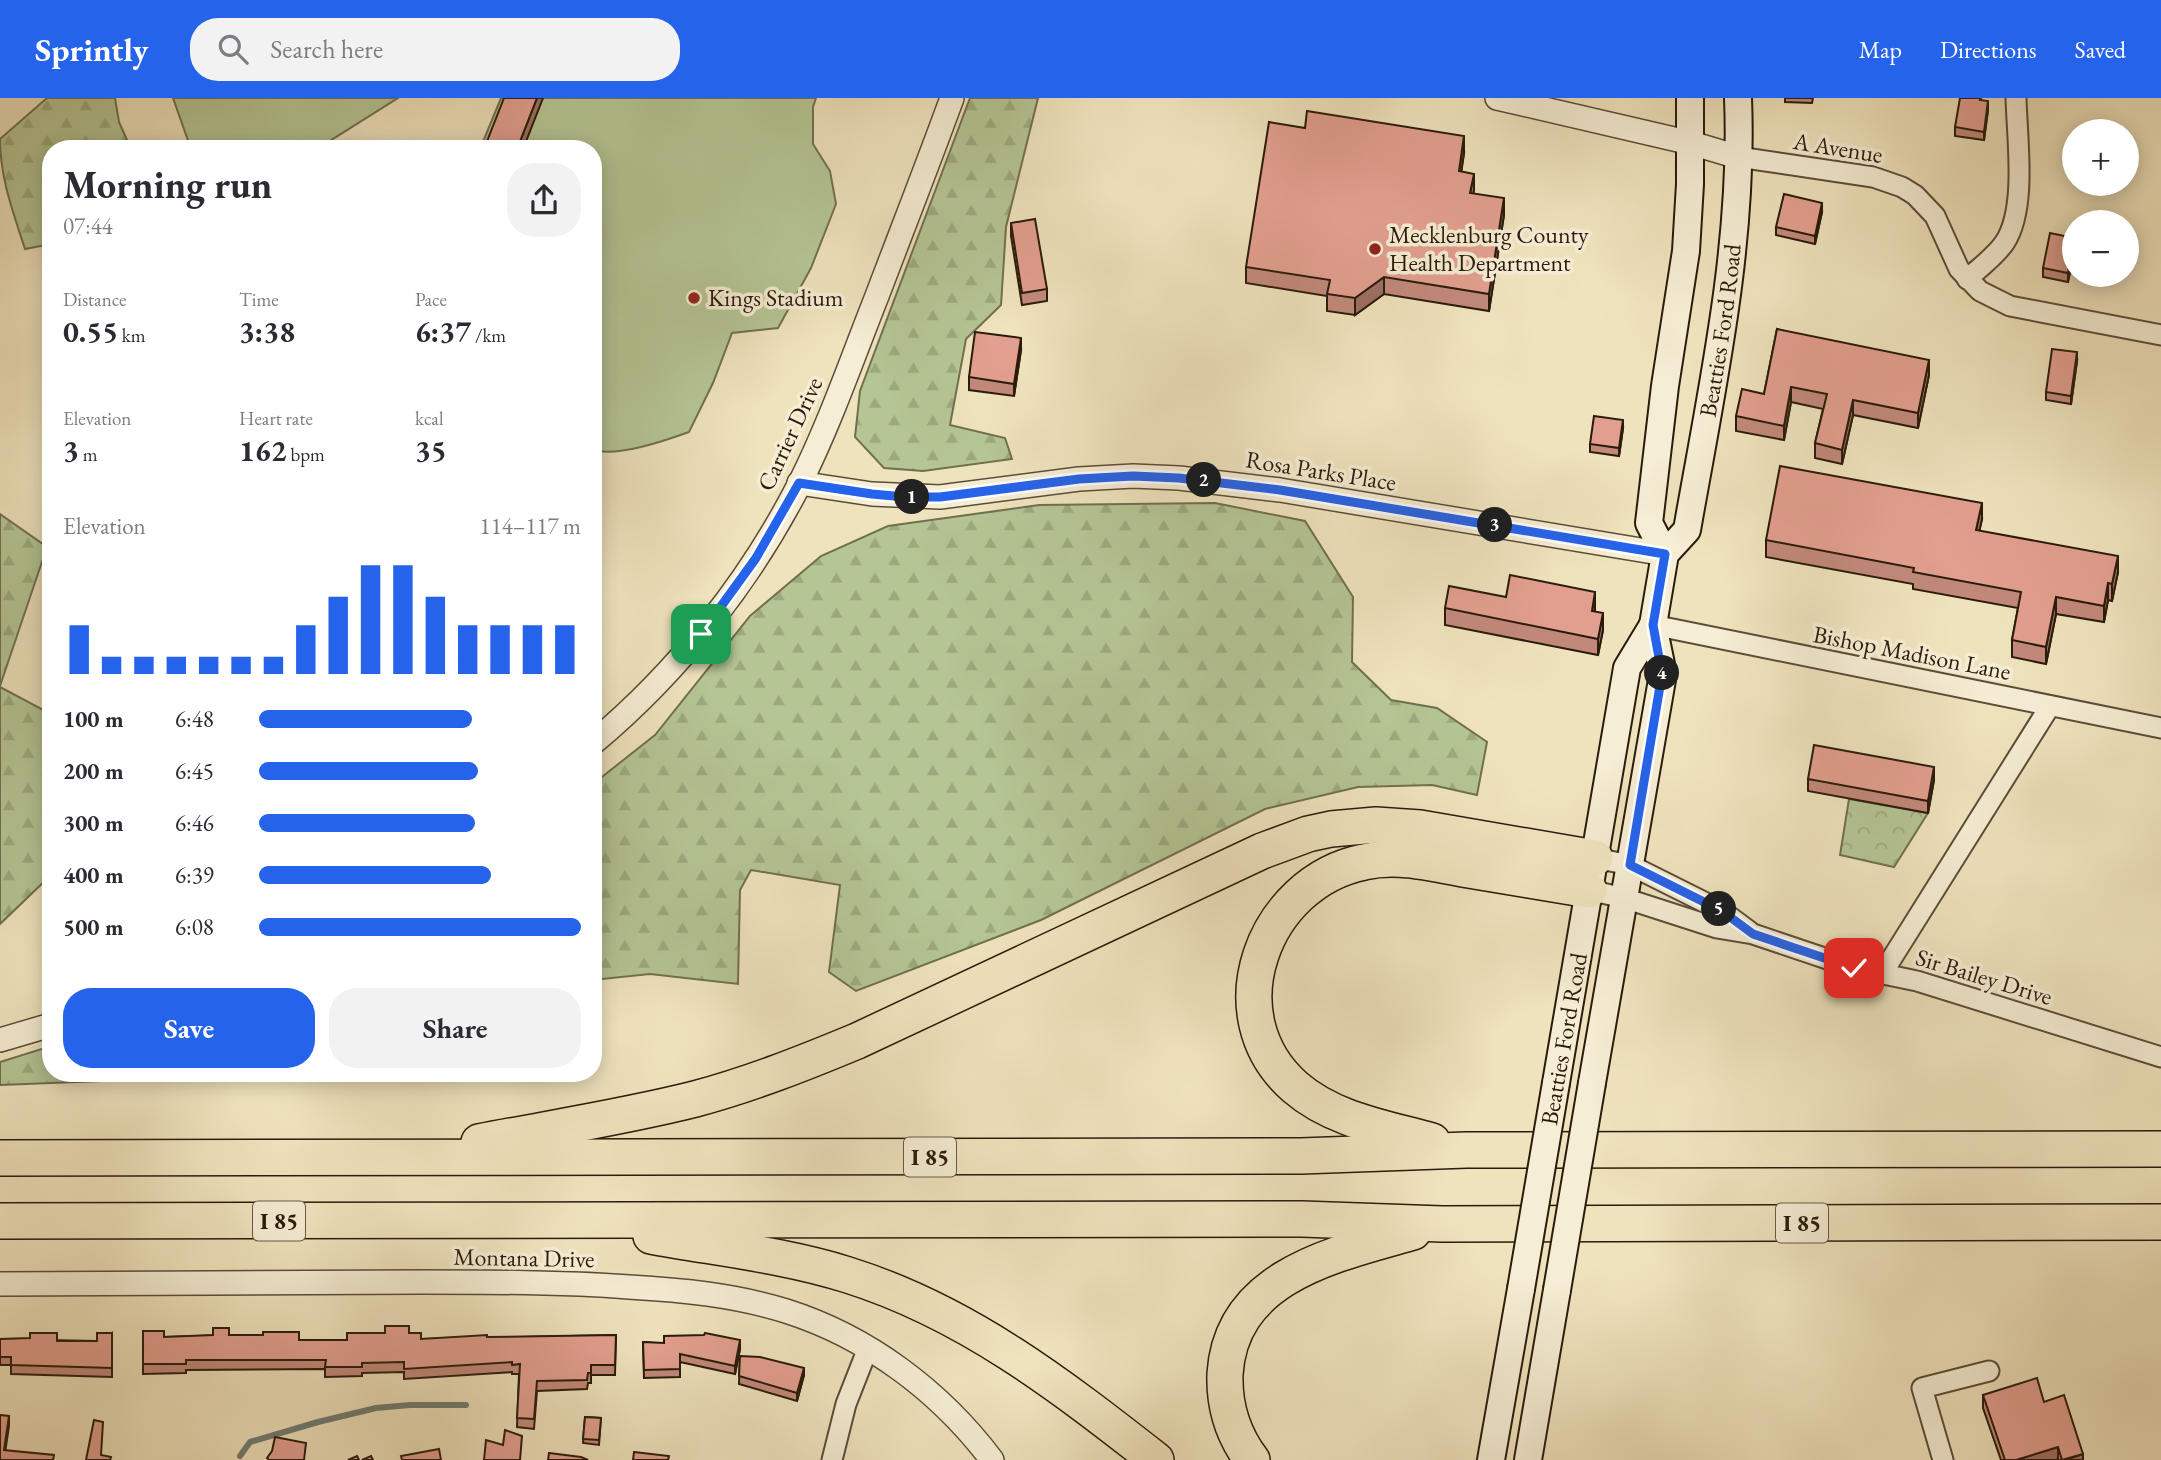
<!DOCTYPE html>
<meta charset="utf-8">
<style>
body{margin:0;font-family:"EB Garamond",serif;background:#f2f2f3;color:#2b2b33;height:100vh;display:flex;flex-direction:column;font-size:26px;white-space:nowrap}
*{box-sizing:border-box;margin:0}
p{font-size:23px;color:#7c7c81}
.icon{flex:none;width:38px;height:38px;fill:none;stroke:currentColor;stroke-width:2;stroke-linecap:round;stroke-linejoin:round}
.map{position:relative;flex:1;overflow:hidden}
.panel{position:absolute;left:42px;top:42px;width:560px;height:942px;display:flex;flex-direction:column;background:#fff;border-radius:28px;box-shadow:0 4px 18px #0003}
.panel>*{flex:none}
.controls{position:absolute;left:2062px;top:21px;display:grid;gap:14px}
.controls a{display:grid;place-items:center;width:77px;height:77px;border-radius:50%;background:#fff;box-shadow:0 4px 18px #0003;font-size:35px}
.pin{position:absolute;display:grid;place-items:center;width:60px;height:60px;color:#fff;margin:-30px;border-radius:14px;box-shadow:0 4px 10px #0006}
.km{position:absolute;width:35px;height:35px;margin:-18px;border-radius:50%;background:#222;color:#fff;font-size:19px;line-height:35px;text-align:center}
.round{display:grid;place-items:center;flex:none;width:74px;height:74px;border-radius:28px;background:#f2f2f3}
.head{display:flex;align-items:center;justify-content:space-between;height:119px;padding:0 21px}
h1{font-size:38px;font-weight:700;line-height:52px}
.stats{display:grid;grid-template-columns:repeat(3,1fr);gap:10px;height:119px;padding:7px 21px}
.stats div{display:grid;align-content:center}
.stats b{font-size:30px;font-weight:700}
.stats small{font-size:19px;font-weight:400}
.stats p{font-size:19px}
.chart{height:196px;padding:14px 21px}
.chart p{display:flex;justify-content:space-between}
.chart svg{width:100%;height:126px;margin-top:7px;stroke:#2563eb;stroke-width:6}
.action{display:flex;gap:14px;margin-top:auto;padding:14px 21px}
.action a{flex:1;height:80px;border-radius:28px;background:#2563eb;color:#fff;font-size:28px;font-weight:700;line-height:80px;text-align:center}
.action a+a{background:#f2f2f3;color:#2b2b33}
ul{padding:0 21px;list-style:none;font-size:23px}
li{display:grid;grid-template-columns:112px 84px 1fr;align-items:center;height:52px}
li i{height:18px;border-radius:9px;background:#2563eb}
header{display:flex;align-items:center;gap:42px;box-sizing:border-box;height:98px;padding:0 35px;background:#2563eb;color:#fff}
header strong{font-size:33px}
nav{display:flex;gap:38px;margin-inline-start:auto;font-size:24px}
.search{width:490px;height:63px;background:#f2f2f3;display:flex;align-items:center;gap:18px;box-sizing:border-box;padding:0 24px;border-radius:28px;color:#7c7c81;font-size:26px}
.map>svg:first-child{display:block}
</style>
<header>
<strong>Sprintly</strong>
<div class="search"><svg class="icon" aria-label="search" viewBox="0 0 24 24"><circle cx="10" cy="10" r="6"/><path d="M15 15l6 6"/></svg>Search here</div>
<nav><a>Map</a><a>Directions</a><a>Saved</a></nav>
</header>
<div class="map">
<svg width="2161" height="1362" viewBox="0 0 2161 1362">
<defs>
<pattern id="forest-firs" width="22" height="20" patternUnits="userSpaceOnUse" patternTransform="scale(1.75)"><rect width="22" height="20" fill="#b5c594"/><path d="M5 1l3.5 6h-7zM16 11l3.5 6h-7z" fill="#9ca97e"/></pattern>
<pattern id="park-crowns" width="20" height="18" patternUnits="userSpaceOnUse" patternTransform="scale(1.75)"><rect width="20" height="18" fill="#b5c594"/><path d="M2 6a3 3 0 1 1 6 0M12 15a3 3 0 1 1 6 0" fill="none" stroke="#9ca97e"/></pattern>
</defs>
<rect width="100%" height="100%" fill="#efe3bd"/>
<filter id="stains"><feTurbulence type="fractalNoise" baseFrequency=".00286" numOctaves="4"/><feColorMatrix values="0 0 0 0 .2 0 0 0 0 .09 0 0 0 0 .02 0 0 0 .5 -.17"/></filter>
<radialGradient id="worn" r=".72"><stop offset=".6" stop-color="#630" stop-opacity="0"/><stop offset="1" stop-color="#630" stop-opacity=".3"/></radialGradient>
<g fill="url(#forest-firs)" stroke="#707050" stroke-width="2">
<path d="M47,0H115L119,24L131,51H51V146L25,151C13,114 0,80 0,41Z"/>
<polygon points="970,0 1038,0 1006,129 1001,207 966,241 950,327 1005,340 1012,361 923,373 884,370 855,339 860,293"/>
<polygon points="1215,405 1305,423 1353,499 1352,564 1391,602 1437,610 1487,644 1477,697 1432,687 1358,689 1265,711 1041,822 856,893 829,874 840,787 751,772 740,792 738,886 650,876 593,882 593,686 655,637 750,518 821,458 888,428 1039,407"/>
<polygon points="0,416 47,449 0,588"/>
<polygon points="0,589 51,616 51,777 0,826"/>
<polygon points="51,948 51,975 477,975 257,977 0,987 0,964"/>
</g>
<polygon fill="url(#park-crowns)" stroke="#707050" stroke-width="2" points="1849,701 1928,715 1894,769 1840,757"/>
<g fill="#b5c594" stroke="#707050" stroke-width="2">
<polygon points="173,0 398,0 328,44 308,51 191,51"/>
<path d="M501,0H816L813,9V46L830,73L836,106L811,170L778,230L732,235L713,285L689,334C664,343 618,359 593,352V51H480Z"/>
</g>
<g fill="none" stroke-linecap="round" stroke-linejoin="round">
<polyline stroke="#6f7c74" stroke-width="6" points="240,1358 250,1344 318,1324 376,1310 410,1307 466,1307"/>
<defs>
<g id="minor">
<polyline points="1738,59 1873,79 1902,89 1915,97 1935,118 1959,171 1980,193 2010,208 2161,237"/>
<path d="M1967,181C1979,170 1996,158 2005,144C2027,110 2017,41 2016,0"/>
<polyline points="1653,527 2161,630"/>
<polyline points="1595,760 1630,767 1722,813 1749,833"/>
<polyline points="1589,792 1624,800 1717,830 1753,836 1854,870 1917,883 2161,959"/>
<polyline points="1882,876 2050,608"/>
<polyline points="832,1362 846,1306 868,1250"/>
<polyline points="1943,1362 1922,1290 1989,1273"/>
</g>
<g id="tertiary">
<polyline points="1497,0 1691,45 1738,59"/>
<polyline points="799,385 872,396 940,399 1079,381 1133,378 1179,380 1280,392 1665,456"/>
<path d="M593,645C678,574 750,483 800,385C830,325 852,261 877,198C902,132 928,66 952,0"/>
<polyline points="0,942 51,927"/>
<path d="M0,1186C141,1185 282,1185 423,1184C492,1184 560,1184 629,1189C682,1192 735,1197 786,1213C868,1239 940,1293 992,1362"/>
</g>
<g id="secondary">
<polyline points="1665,456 1649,425 1665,288 1686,153 1690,86 1690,0"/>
<polyline points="1556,985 1627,570 1653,527"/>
<path id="s1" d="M1592,985L1663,576L1653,527L1665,456L1687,432C1712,289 1744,146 1738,0"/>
<polyline points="1491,1362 1521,1191"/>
<polyline points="1528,1362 1557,1192"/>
</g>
<g id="motorway">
<path d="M1432,1043C1385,1030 1333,1022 1295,989C1213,917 1263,784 1364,764C1399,756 1435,766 1469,772C1509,779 1549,785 1589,792"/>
<path d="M479,1044C551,1030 624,1019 695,1001C751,986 804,965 857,943L1262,753L1308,736L1331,731L1376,727L1420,730L1595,760"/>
<polyline points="0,1060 1301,1058 1466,1052 2161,1051"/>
<polyline points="0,1123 1302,1121 1442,1126 2161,1124"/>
<path d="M651,1138C716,1150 785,1157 848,1177C966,1214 1060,1287 1156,1362"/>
<path d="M1252,1362C1233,1337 1224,1307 1225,1276C1231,1177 1336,1156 1413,1134"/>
</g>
</defs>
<use href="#minor" stroke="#5b4d38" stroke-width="23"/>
<use href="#tertiary" stroke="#5b4d38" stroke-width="26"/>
<use href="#secondary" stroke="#2a1b0b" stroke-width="30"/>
<use href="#motorway" stroke="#2a1b0b" stroke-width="38"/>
<use href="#minor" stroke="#f5edd4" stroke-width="19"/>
<use href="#tertiary" stroke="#f5edd4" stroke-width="23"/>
<use href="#secondary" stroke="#f5edd4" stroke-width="26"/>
<use href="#motorway" stroke="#efe3bd" stroke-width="35"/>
<defs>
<g id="secondary-bridge">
<polyline points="1521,1191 1556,985"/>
<polyline points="1557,1192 1592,985"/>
</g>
</defs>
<use href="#secondary-bridge" stroke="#2a1b0b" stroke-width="30" stroke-linecap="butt"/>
<use href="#secondary-bridge" stroke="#f5edd4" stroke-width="26"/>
</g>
<g fill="#c2897b" stroke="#2a1b0b" stroke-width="2">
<polygon points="1785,0 1813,0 1812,5 1785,4"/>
<polygon points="1981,2 1988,12 1984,42 1955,38 1955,29"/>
<polygon points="1464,55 1461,74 1474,92 1473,95 1504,117 1489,213 1384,196 1355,217 1327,213 1327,198 1246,185 1246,169"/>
<polygon points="1822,114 1815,146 1776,137 1776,129"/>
<polygon points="1011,125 1047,191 1047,203 1022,207 1011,138"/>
<polygon points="2074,140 2074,154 2068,184 2043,179 2043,170"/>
<polygon points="1777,231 1929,277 1918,330 1853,317 1842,366 1815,360 1815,345 1823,311 1791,304 1784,342 1736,333 1736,318 1764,296"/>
<polygon points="1021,252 1014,298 969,292 969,279"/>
<polygon points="2077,263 2071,306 2046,302 2046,294"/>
<polygon points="1623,330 1619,358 1590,354 1590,346"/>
<polygon points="1982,421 1979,433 2118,474 2112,503 2108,502 2104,524 2056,516 2046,566 2012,559 2012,542 2018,510 1913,491 1913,486 1766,459 1766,442"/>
<polygon points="1506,499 1595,511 1595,513 1603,532 1598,557 1445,527 1445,510"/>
<polygon points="1808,681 1934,682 1928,715 1808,693"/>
<polygon points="143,1233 164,1239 229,1237 299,1242 347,1242 409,1235 421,1241 616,1237 615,1277 591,1277 591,1285 588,1285 587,1291 537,1293 534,1331 517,1329 519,1276 512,1276 512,1274 404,1281 404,1274 362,1275 362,1278 325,1279 325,1271 186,1272 186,1275 143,1276"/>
<polygon points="112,1235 112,1279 11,1276 11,1267 0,1267 0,1241 97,1243"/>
<polygon points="643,1244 740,1251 735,1276 680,1264 680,1279 644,1280"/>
<polygon points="740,1258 804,1277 797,1303 739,1286"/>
<polygon points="1983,1297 2044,1304 2083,1362 2001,1362 1983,1310"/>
<polygon points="585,1319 601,1320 599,1347 583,1345"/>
</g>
<g fill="#9e6f64" stroke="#2a1b0b" stroke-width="2">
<polygon points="537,0 543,0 523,51 517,51"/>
<polygon points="1988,3 1988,12 1984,42 1984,34"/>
<polygon points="1464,38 1464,55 1459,90 1459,73"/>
<polygon points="1474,76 1474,92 1470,112 1470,95"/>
<polygon points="1504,100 1504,117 1489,213 1489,196"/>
<polygon points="1822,105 1822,114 1815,146 1815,138"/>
<polygon points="2074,145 2074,154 2068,184 2068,175"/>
<polygon points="1384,179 1384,196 1355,217 1355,200"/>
<polygon points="1021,240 1021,252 1014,298 1014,286"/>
<polygon points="2077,254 2077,263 2071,306 2071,298"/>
<polygon points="1929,262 1929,277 1918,330 1918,315"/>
<polygon points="1791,289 1791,304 1784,342 1784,328"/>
<polygon points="1853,302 1853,317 1842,366 1842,352"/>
<polygon points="1623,322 1623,330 1619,358 1619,350"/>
<polygon points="1982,405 1982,421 1976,449 1976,432"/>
<polygon points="2118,458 2118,474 2112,503 2112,486"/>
<polygon points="2108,485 2108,502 2104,524 2104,508"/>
<polygon points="1595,494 1595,511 1592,529 1592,513"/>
<polygon points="2056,499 2056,516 2046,566 2046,549"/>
<polygon points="1603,515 1603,532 1598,557 1598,541"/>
<polygon points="1934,669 1934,682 1928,715 1928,703"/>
<polygon points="740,1242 740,1251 735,1276 735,1268"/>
<polygon points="804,1270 804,1277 797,1303 797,1295"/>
<polygon points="9,1318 9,1328 4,1362 4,1352"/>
<polygon points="2058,1349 2058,1361 2056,1362 2016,1362"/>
<polygon points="2083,1356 2083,1362 2065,1362"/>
</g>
<g fill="#e29f8f" stroke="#2a1b0b" stroke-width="2">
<polygon points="504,0 537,0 517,51 484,51"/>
<polygon points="1960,0 1981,0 1980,2 1988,3 1984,34 1955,29"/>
<polygon points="1307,13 1464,38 1459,73 1474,76 1470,95 1504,100 1489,196 1384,179 1355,200 1327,196 1330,182 1246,169 1269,24 1305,30"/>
<polygon points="1784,96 1822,105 1815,138 1776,129"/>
<polygon points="1035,121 1047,191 1022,195 1011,125"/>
<polygon points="2050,135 2074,140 2068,175 2043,170"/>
<polygon points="1777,231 1929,262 1918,315 1853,302 1842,352 1815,345 1827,296 1791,289 1784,328 1736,318 1742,291 1764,296"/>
<polygon points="975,234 1021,240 1014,286 969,279"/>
<polygon points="2052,251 2077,254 2071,298 2046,294"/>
<polygon points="1594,318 1623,322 1619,350 1590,346"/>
<polygon points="1780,368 1982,405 1976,432 2118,458 2112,486 2108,485 2104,508 2056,499 2046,549 2012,542 2021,494 1913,474 1914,470 1766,442"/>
<polygon points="1510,477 1595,494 1592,513 1603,515 1598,541 1445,510 1449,488 1506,499"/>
<polygon points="1814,647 1934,669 1928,703 1808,681"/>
<polygon points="385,1228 409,1228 409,1235 421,1235 421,1241 487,1237 487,1239 616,1237 615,1267 591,1267 591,1275 588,1275 587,1282 537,1283 534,1321 517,1320 520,1266 512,1267 512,1264 404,1271 404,1264 362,1265 362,1269 325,1269 326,1262 186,1262 186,1266 143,1266 143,1233 164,1233 164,1239 213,1237 213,1230 229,1230 229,1237 263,1237 263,1234 299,1234 299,1242 347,1242 347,1235 385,1235"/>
<polygon points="30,1235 57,1235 57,1243 97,1243 97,1235 112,1235 112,1270 11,1267 11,1259 0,1259 0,1241 30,1240"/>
<polygon points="705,1235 740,1242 735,1268 680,1256 680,1271 644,1272 643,1244 664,1245 664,1238 704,1237"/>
<polygon points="740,1258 760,1259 804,1270 797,1295 739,1278"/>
<polygon points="2037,1280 2044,1304 2064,1297 2083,1356 2062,1362 2058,1349 2016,1362 2005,1362 1983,1297"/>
<polygon points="0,1317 9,1318 4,1352 54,1357 53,1362 0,1362"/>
<polygon points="585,1319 601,1320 599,1342 583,1341"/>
<polygon points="94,1322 103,1324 101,1357 111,1359 110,1362 86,1362"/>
<polygon points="505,1332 522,1338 520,1362 484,1362 486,1342 503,1347"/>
<polygon points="275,1339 306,1345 304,1362 269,1362 267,1360 272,1353"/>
<polygon points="439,1351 441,1362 402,1362 401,1358"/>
<polygon points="634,1354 669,1358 668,1362 633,1362"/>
<polygon points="549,1355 581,1359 588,1362 548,1362"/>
<polygon points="357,1358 359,1362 348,1362"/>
<polygon points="371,1358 373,1362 362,1362"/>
</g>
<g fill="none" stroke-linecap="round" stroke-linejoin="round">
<defs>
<polyline id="route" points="701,536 756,460 799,385 872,396 905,399 940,399 1079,381 1133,378 1179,380 1280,392 1665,456 1653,527 1662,576 1630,767 1722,813 1753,836 1854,870"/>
</defs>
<use href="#route" stroke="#fff" stroke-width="14"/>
<use href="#route" stroke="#2563eb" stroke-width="9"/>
</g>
<g fill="#8f2418" stroke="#f5edd4" stroke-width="2.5">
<circle cx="1375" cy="151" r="7"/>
<circle cx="694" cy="200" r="7"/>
</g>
<g text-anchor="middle" stroke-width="7" stroke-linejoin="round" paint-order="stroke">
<g fill="#f5edd4" stroke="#675a47" stroke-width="2">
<rect x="904" y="1039.5" width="52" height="39" rx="5"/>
<rect x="253" y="1103.5" width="52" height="39" rx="5"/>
<rect x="1776" y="1105.5" width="52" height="39" rx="5"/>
</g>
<g font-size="23" font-weight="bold" fill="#2a1b0b">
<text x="930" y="1067">I 85</text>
<text x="279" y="1131">I 85</text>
<text x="1802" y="1133">I 85</text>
</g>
<g font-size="24" fill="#2a1b0b" stroke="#f5edd4">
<text transform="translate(1838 50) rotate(9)" y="8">A Avenue</text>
<text dy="8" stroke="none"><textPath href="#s1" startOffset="772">Beatties Ford Road</textPath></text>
<text transform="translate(790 336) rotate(-65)" y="8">Carrier Drive</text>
<text transform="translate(1321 373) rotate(9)" y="8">Rosa Parks Place</text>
<text transform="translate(1912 555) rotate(11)" y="8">Bishop Madison Lane</text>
<text transform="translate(1984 879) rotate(17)" y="8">Sir Bailey Drive</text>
<text transform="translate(1564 941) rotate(-80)" y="8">Beatties Ford Road</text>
<text transform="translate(524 1160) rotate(1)" y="8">Montana Drive</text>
</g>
<g font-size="24" fill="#2a1b0b" stroke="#f5edd4" text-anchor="start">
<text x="1389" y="145">Mecklenburg County<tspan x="1389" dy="28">Health Department</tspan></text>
<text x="708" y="208">Kings Stadium</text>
</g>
</g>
<rect width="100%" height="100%" filter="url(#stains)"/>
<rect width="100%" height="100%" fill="url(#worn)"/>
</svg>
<div class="controls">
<a>+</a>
<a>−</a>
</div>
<div class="pin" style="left:701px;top:536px;background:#1e9e55"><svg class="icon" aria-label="arrive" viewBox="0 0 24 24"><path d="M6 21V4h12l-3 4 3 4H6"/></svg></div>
<div class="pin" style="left:1854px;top:870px;background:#d93025"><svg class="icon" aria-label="check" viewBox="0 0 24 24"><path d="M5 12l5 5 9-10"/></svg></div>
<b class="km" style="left:912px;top:399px">1</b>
<b class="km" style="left:1204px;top:382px">2</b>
<b class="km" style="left:1495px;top:427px">3</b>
<b class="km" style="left:1662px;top:575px">4</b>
<b class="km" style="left:1719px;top:811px">5</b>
<section class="panel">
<div class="head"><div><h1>Morning run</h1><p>07:44</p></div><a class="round"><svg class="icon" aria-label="share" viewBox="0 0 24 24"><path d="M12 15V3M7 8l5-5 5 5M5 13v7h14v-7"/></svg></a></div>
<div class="stats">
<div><p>Distance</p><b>0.55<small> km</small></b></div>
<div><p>Time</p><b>3:38</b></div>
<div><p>Pace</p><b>6:37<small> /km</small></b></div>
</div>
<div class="stats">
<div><p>Elevation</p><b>3<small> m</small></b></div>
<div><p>Heart rate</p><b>162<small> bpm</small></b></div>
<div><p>kcal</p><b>35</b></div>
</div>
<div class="chart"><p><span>Elevation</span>114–117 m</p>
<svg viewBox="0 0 160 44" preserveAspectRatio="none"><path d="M5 44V27M15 44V38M25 44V38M35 44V38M45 44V38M55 44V38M65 44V38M75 44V27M85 44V17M95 44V6M105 44V6M115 44V17M125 44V27M135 44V27M145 44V27M155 44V27"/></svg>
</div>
<ul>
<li><b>100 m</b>6:48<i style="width:66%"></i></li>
<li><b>200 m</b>6:45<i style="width:68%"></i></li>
<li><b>300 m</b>6:46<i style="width:67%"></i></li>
<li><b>400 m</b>6:39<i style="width:72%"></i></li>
<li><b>500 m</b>6:08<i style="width:100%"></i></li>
</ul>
<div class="action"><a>Save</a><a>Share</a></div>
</section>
</div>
